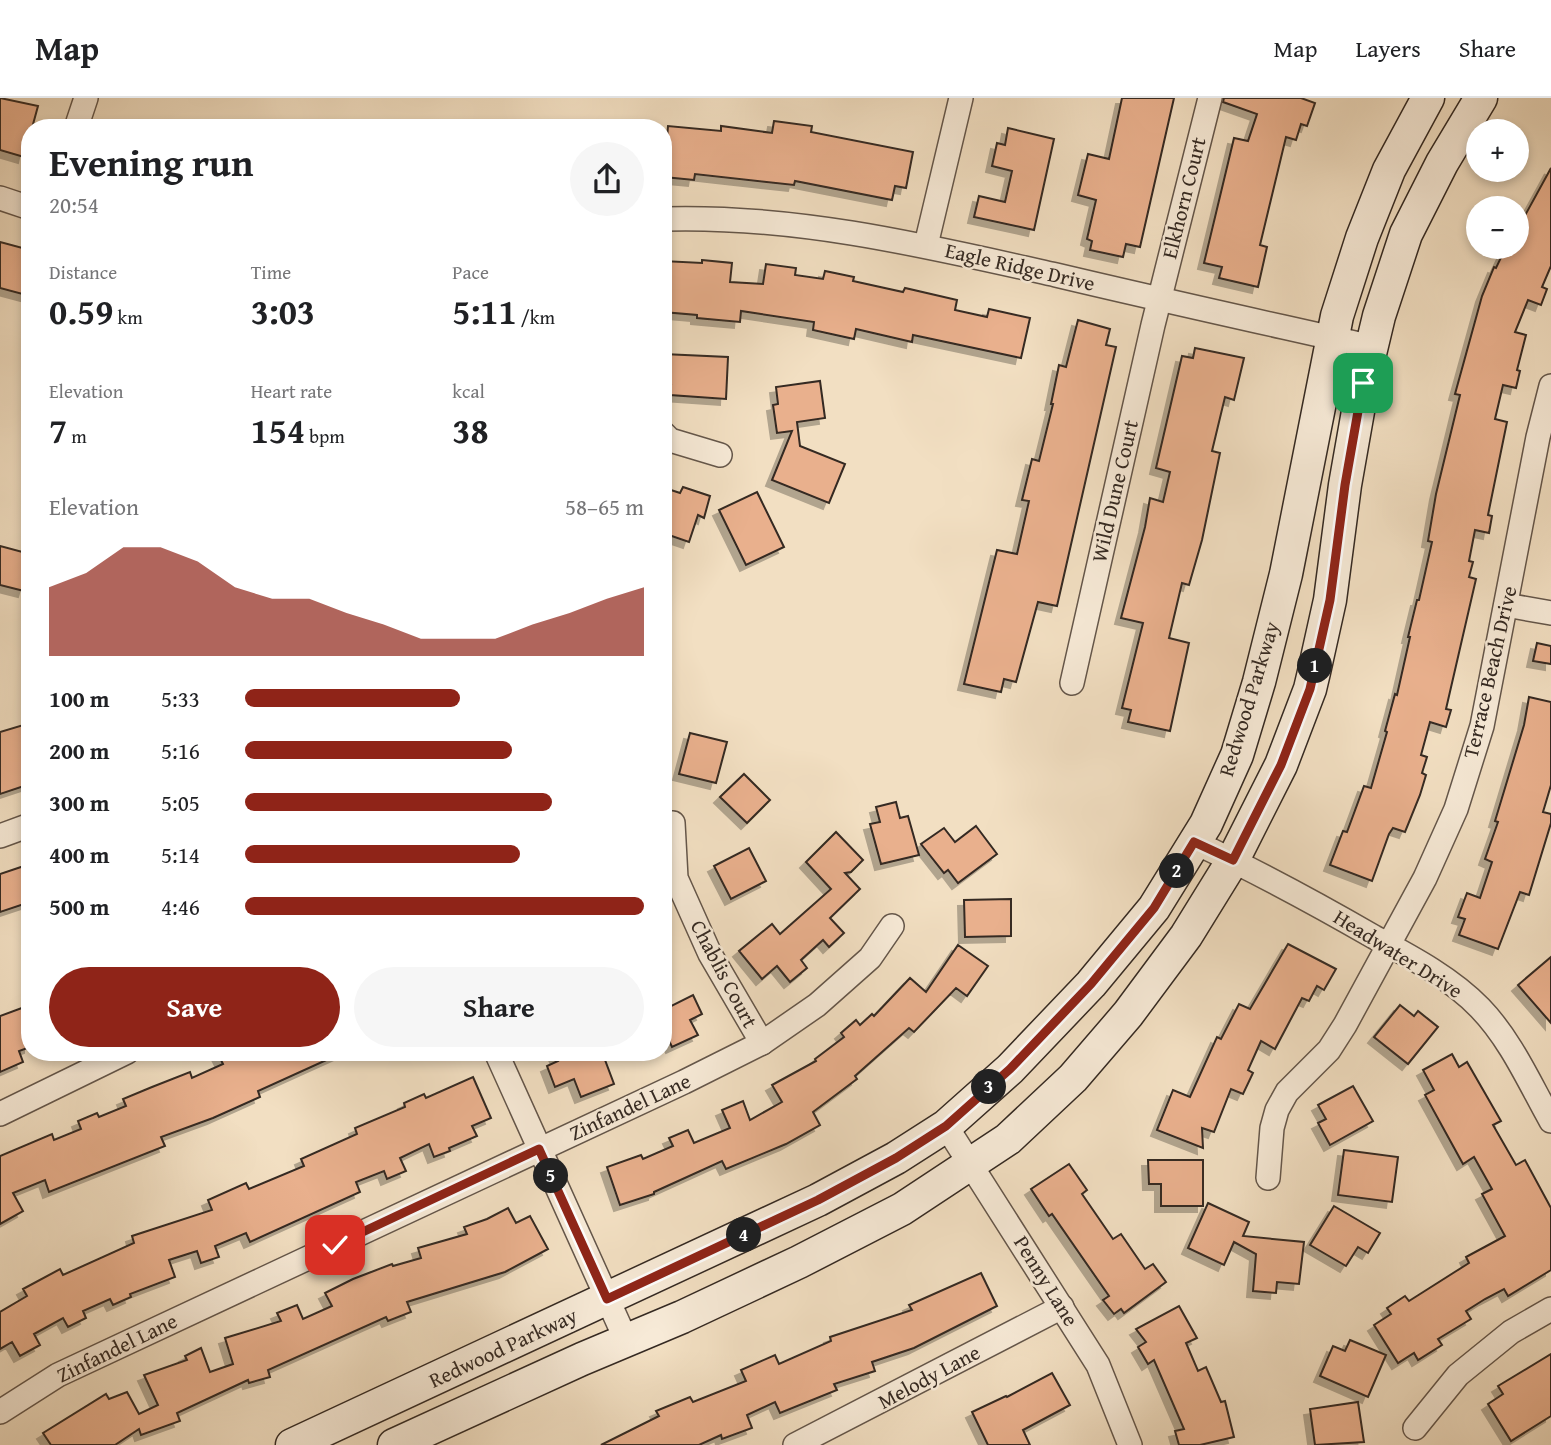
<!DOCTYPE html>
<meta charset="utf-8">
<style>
body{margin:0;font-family:"Gentium Book Plus",serif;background:#f6f6f6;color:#202124;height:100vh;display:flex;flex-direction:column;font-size:26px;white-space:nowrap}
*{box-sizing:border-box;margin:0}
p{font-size:23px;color:#757577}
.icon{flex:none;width:38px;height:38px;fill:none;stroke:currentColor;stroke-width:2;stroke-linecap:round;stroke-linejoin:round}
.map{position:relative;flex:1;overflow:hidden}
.side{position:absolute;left:21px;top:21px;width:651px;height:942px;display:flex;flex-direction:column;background:#fff;border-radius:28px;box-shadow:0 4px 10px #0003}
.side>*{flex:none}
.tools{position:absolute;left:1466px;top:21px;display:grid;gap:14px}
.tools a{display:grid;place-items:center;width:63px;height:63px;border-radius:50%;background:#fff;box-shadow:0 4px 10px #0003;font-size:35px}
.pin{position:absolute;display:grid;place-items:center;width:60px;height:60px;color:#fff;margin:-30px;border-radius:14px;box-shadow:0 4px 10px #0006}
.km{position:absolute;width:35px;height:35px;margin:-18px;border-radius:50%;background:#222;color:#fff;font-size:19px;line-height:35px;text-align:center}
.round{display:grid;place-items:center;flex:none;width:74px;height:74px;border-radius:37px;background:#f6f6f6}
.overview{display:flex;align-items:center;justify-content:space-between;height:119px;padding:0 28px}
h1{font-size:38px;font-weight:700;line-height:52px}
.stats{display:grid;grid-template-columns:repeat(3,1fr);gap:10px;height:119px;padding:7px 28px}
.stats div{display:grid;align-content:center}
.stats b{font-size:35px;font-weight:700}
.stats small{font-size:19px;font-weight:400}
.stats p{font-size:19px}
.chart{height:196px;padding:14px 28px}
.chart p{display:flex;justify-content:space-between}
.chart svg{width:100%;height:126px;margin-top:7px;fill:#8f2418;opacity:.7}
.action{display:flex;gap:14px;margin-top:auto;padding:14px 28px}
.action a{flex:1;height:80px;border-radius:42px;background:#8f2418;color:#fff;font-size:28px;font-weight:700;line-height:80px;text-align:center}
.action a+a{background:#f6f6f6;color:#202124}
ul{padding:0 28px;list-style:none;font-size:23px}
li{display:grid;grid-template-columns:112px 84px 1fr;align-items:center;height:52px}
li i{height:18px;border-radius:9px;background:#8f2418}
header{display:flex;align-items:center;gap:42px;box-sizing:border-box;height:98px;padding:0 35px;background:#fff;border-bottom:2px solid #e0e0e0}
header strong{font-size:33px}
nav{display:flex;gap:38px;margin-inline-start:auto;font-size:24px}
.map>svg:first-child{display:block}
</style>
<header>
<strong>Map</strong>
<nav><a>Map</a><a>Layers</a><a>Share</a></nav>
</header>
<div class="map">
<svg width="1551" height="1347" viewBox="0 0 1551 1347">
<defs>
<filter id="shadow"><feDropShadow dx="-6" dy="6" stdDeviation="0" flood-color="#0004"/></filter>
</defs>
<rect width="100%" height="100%" fill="#f2dfc2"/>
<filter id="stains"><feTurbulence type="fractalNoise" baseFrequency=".00286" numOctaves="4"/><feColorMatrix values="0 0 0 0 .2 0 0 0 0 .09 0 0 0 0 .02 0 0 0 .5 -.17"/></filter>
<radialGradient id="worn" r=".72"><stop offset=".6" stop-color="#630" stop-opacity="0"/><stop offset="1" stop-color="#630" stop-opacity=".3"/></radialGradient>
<g fill="#e9b08d" stroke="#342922" stroke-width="2" filter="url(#shadow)">
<polygon points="0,0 38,8 32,30 30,30 24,59 0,52"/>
<polygon points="1122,0 1174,0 1140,149 1126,146 1123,159 1090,152 1092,143 1087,141 1096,102 1078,97 1088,56 1109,61"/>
<polygon points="1224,0 1301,0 1315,5 1307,28 1301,26 1296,42 1286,39 1260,147 1267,149 1258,189 1219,180 1222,169 1204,165 1234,40 1248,43 1257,16 1223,4"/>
<polygon points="774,23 812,28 811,34 913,54 906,90 895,88 892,102 795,83 794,87 695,76 694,82 664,79 668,28 721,33 721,28 772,35"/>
<polygon points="1008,30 1054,41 1034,132 974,119 979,98 1005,104 1012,73 992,68 997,45 1005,47"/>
<polygon points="1551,70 1551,168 1542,189 1547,191 1541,207 1528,202 1515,234 1526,237 1517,272 1520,273 1516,290 1503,287 1495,321 1507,324 1488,417 1492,418 1489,435 1475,432 1469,463 1473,464 1469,479 1476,481 1446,611 1451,612 1446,629 1430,624 1421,657 1427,659 1422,675 1426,677 1420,697 1405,734 1393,730 1389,736 1372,783 1330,767 1343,733 1347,734 1364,688 1371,690 1387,634 1385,633 1395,596 1397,597 1410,539 1408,539 1417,502 1419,502 1432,444 1428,443 1436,396 1460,297 1455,296 1482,198 1494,169 1496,170 1506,149 1517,149 1517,132"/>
<polygon points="0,144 30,152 30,198 0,190"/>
<polygon points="702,162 732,165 730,184 763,186 766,166 796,170 795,177 823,181 825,173 854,179 853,183 903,194 905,190 957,202 955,212 987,219 989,211 1030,220 1021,260 913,237 912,244 856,231 854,241 813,232 814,224 741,213 740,224 697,220 697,217 663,214 663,163 702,165"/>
<polygon points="1078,222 1110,231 1106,247 1116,249 1057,508 1038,504 1016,584 1004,581 1001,594 964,586 997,452 1017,456 1029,403 1022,402 1032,361 1039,363 1053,306 1051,306 1059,267 1066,269"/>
<polygon points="1195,250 1244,260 1234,302 1225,299 1212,353 1220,355 1202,442 1189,487 1182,485 1169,540 1189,545 1170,633 1128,624 1131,612 1122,610 1143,525 1121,520 1145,429 1150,400 1163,404 1170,374 1156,370 1182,258 1193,260"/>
<polygon points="663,256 728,259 726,301 670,297 671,287 663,287"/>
<polygon points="820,283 825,320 797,324 800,348 845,366 829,405 772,382 792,333 777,335 773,307 778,306 776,289"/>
<polygon points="683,389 710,398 704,420 698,417 689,444 663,435 663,404 668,391 680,395"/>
<polygon points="757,394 784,449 746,467 719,412"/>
<polygon points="0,448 30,456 30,471 24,493 0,487"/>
<polygon points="1537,545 1551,548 1551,566 1533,563"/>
<polygon points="1529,599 1551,604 1551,687 1543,714 1551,716 1551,725 1529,797 1520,794 1498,851 1459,837 1465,821 1458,819 1467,795 1480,800 1492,764 1485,761 1498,724 1495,723 1524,627"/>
<polygon points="30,625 30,686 0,696 0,634"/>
<polygon points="690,635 727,644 716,685 679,676"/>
<polygon points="744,676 770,702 747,725 720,699"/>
<polygon points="896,704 900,720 908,718 919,757 881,766 870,726 880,724 876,709"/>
<polygon points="976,728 997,756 958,785 948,772 944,775 921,746 944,730 955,744"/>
<polygon points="836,734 863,762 851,774 845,775 860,791 830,820 844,835 829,849 823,842 801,862 807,870 790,884 777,868 762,881 739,853 772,826 780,836 831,791 806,764"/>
<polygon points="749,750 766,783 731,801 714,768"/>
<polygon points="30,766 30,804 0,814 0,776"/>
<polygon points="1011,801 1011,838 965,839 964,802"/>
<polygon points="1288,846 1336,871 1324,892 1317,888 1309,903 1302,900 1275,951 1261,943 1248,972 1253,975 1243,996 1231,991 1214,1034 1202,1030 1203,1050 1157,1032 1173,992 1190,999 1217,939 1221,941 1239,906 1250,911"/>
<polygon points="958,847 988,868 967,898 956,890 914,934 909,930 855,978 857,981 813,1014 820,1027 786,1046 726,1071 722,1063 654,1094 654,1096 620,1107 607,1069 641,1057 643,1061 673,1048 669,1040 688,1032 694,1045 730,1030 722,1012 743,1003 750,1022 782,1004 772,987 816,963 815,961 844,939 841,935 856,922 860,927 872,916 874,918 910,880 926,894"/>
<polygon points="1551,859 1551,925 1518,887"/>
<polygon points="693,897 702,916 690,922 698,937 672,949 663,930 663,912"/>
<polygon points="30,907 30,949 19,953 23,964 0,974 0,918"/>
<polygon points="1400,907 1414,918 1418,913 1438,929 1408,966 1374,939"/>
<polygon points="217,954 344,954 258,993 260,999 213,1020 161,1039 165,1048 49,1094 45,1082 13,1095 23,1113 0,1126 0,1058 52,1036 54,1042 81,1031 78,1023 97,1015 99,1019 126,1008 123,1001 152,989 190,974 192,980 223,966"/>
<polygon points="554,954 602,954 614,986 581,999 574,981 555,989 547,968 558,963"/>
<polygon points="1452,956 1459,969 1467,964 1501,1023 1493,1027 1516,1067 1525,1062 1551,1110 1551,1172 1508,1198 1504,1191 1485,1201 1466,1213 1471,1221 1438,1241 1442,1247 1418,1262 1414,1255 1398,1265 1374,1227 1391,1216 1387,1210 1405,1198 1409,1203 1469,1165 1466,1159 1505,1138 1482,1096 1492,1091 1474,1059 1463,1066 1425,997 1434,992 1423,972"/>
<polygon points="473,979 491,1020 472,1028 477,1038 449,1050 450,1053 434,1059 429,1046 400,1060 406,1073 387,1081 384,1073 356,1084 360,1094 250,1144 246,1135 215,1148 219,1159 201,1165 197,1153 169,1162 175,1179 130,1196 131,1199 113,1207 110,1201 83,1213 86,1220 68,1229 63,1220 34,1236 40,1247 20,1258 12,1244 0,1251 0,1214 27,1198 23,1191 60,1171 63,1177 134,1145 132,1138 212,1112 208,1102 246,1085 249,1091 304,1068 301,1061 357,1036 355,1030 405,1009 404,1005 424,996 426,1000"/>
<polygon points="1353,988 1373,1023 1330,1047 1318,1025 1326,1021 1318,1007"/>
<polygon points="1344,1052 1398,1059 1392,1104 1338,1097"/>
<polygon points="1148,1062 1203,1062 1203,1108 1161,1108 1161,1086 1149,1086"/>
<polygon points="1069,1066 1087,1092 1082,1096 1113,1141 1121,1136 1145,1171 1153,1166 1166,1184 1124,1215 1121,1211 1114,1216 1103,1202 1109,1198 1052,1116 1049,1118 1031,1091"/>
<polygon points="1208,1105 1249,1124 1243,1138 1304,1144 1299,1186 1277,1184 1276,1195 1253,1193 1256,1156 1234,1144 1224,1167 1188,1150"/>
<polygon points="1334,1108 1380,1135 1368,1155 1358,1149 1346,1168 1310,1147"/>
<polygon points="508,1110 516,1125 530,1118 548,1151 505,1174 407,1204 411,1214 388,1223 386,1219 268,1272 270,1279 249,1285 248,1282 177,1315 180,1323 141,1337 139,1331 115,1347 51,1347 43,1335 106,1296 109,1301 127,1294 139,1316 158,1307 144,1277 187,1262 185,1258 201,1250 210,1274 233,1266 225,1240 281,1223 277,1215 297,1207 303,1221 332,1208 325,1195 353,1181 392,1166 393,1168 421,1160 418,1150 467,1136 464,1129 487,1121"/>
<polygon points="981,1175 997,1208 914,1250 872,1264 875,1273 834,1286 837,1292 780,1315 775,1304 747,1317 752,1330 722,1341 721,1337 699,1347 601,1347 659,1318 656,1313 690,1299 693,1304 746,1283 741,1272 775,1257 779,1266 831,1243 830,1239 912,1212 909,1207"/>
<polygon points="1179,1208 1197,1240 1186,1245 1198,1273 1206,1269 1221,1304 1225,1303 1234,1339 1200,1347 1179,1347 1175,1333 1184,1331 1154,1262 1148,1266 1138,1249 1146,1244 1136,1231"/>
<polygon points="1350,1242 1386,1257 1368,1299 1320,1278 1333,1248 1345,1253"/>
<polygon points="1551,1256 1551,1318 1511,1343 1488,1306 1503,1296 1498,1288"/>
<polygon points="1052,1275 1070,1307 1023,1332 1030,1347 988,1347 972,1314 1006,1298 1007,1299"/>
<polygon points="1358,1304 1364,1344 1315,1347 1310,1311"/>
</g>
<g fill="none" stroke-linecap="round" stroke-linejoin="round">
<defs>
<g id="minor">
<polyline points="76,30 86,0"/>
<polyline points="0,100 30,110"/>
<path d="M663,121C797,117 927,148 1056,177C1161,202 1266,225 1372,249"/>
<polyline points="926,147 961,0"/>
<polyline points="663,335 670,342 720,357"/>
<polyline points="1506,507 1551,515"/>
<polyline points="1072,585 1153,227 1210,0"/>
<polyline points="673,725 676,780 710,856 762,945"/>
<polyline points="0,738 30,727"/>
<path d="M1194,744C1256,773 1315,805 1374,839C1411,859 1451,880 1480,910C1511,942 1530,986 1551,1023"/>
<polyline points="496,954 626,1242"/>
<polyline points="0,1016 127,954"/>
<polyline points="946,1028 1098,1267 1130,1347"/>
<polyline points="1268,1080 1272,1030 1277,1012 1287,994 1329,952 1345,927 1425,780 1456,711 1482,628 1538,339 1551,288"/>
<polyline points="0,1314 58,1277 684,984 762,945 817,907 870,860 892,828"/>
<polyline points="1415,1330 1458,1277 1511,1234 1551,1211"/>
<polyline points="795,1347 1062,1209"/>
</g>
<g id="secondary">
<polyline points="292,1347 818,1102 896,1060 946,1028 1010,971 1091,886 1154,810 1206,726 1237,657 1259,584 1286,476 1337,218 1362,140 1389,72 1428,0"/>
<polyline points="394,1347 582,1261 682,1219 799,1164 902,1111 1008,1041 1073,980 1128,916 1186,838 1233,762 1281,667 1310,591 1314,574 1330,502 1345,387 1363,285 1379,218 1406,136 1442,65 1481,0"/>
</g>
</defs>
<use href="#minor" stroke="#64564a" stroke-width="26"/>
<use href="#secondary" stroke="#342922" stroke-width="35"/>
<use href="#minor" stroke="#f7ead7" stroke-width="23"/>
<use href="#secondary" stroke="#f7ead7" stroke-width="32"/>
</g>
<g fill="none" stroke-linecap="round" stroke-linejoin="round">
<defs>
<polyline id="route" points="335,1147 539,1051 607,1201 818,1102 896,1060 946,1028 1010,971 1091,886 1154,810 1194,744 1233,762 1281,667 1310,591 1330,502 1345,387 1363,285"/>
</defs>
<use href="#route" stroke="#fff" stroke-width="14"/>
<use href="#route" stroke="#8f2418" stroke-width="9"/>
</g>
<g text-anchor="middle" stroke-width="5" stroke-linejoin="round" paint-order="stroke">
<g font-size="21" fill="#342922" stroke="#f7ead7">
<text transform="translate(1184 100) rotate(-76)" y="7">Elkhorn Court</text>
<text transform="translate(1020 169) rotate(13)" y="7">Eagle Ridge Drive</text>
<text transform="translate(1115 393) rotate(-77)" y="7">Wild Dune Court</text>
<text transform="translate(1490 574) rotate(-77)" y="7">Terrace Beach Drive</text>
<text transform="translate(1249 601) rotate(-73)" y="7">Redwood Parkway</text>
<text transform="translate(1398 856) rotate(32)" y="7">Headwater Drive</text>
<text transform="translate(724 876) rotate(62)" y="7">Chablis Court</text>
<text transform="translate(630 1009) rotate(-25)" y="7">Zinfandel Lane</text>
<text transform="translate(1046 1183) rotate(58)" y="7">Penny Lane</text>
<text transform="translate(117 1250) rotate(-26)" y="7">Zinfandel Lane</text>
<text transform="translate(503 1250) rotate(-25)" y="7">Redwood Parkway</text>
<text transform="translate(929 1279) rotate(-28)" y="7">Melody Lane</text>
</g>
</g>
<rect width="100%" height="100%" filter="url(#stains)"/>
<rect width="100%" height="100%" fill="url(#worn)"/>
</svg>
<div class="tools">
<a>+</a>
<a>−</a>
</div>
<div class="pin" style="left:1363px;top:285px;background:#1e9e55"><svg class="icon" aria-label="arrive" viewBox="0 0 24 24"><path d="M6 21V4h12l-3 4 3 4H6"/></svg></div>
<div class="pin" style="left:335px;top:1147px;background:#d93025"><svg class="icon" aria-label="check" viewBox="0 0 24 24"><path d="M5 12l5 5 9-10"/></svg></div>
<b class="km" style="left:1315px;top:568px">1</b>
<b class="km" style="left:1177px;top:773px">2</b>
<b class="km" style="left:989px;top:989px">3</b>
<b class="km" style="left:744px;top:1137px">4</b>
<b class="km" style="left:551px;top:1078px">5</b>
<section class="side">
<div class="overview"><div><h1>Evening run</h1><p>20:54</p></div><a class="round"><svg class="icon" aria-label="share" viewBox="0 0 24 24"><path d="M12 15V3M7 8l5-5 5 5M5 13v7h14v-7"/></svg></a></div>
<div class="stats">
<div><p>Distance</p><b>0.59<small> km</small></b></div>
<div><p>Time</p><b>3:03</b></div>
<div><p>Pace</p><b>5:11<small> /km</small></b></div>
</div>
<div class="stats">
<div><p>Elevation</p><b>7<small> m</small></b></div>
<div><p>Heart rate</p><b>154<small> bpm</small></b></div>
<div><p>kcal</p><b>38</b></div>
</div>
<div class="chart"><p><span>Elevation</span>58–65 m</p>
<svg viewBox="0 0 160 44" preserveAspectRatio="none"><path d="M0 44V20L10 15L20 6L30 6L40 11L50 20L60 24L70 24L80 29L90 33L100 38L110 38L120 38L130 33L140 29L150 24L160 20V44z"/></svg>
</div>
<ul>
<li><b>100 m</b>5:33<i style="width:54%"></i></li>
<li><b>200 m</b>5:16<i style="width:67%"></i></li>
<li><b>300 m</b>5:05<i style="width:77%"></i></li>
<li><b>400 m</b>5:14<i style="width:69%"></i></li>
<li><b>500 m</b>4:46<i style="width:100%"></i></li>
</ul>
<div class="action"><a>Save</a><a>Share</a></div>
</section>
</div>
